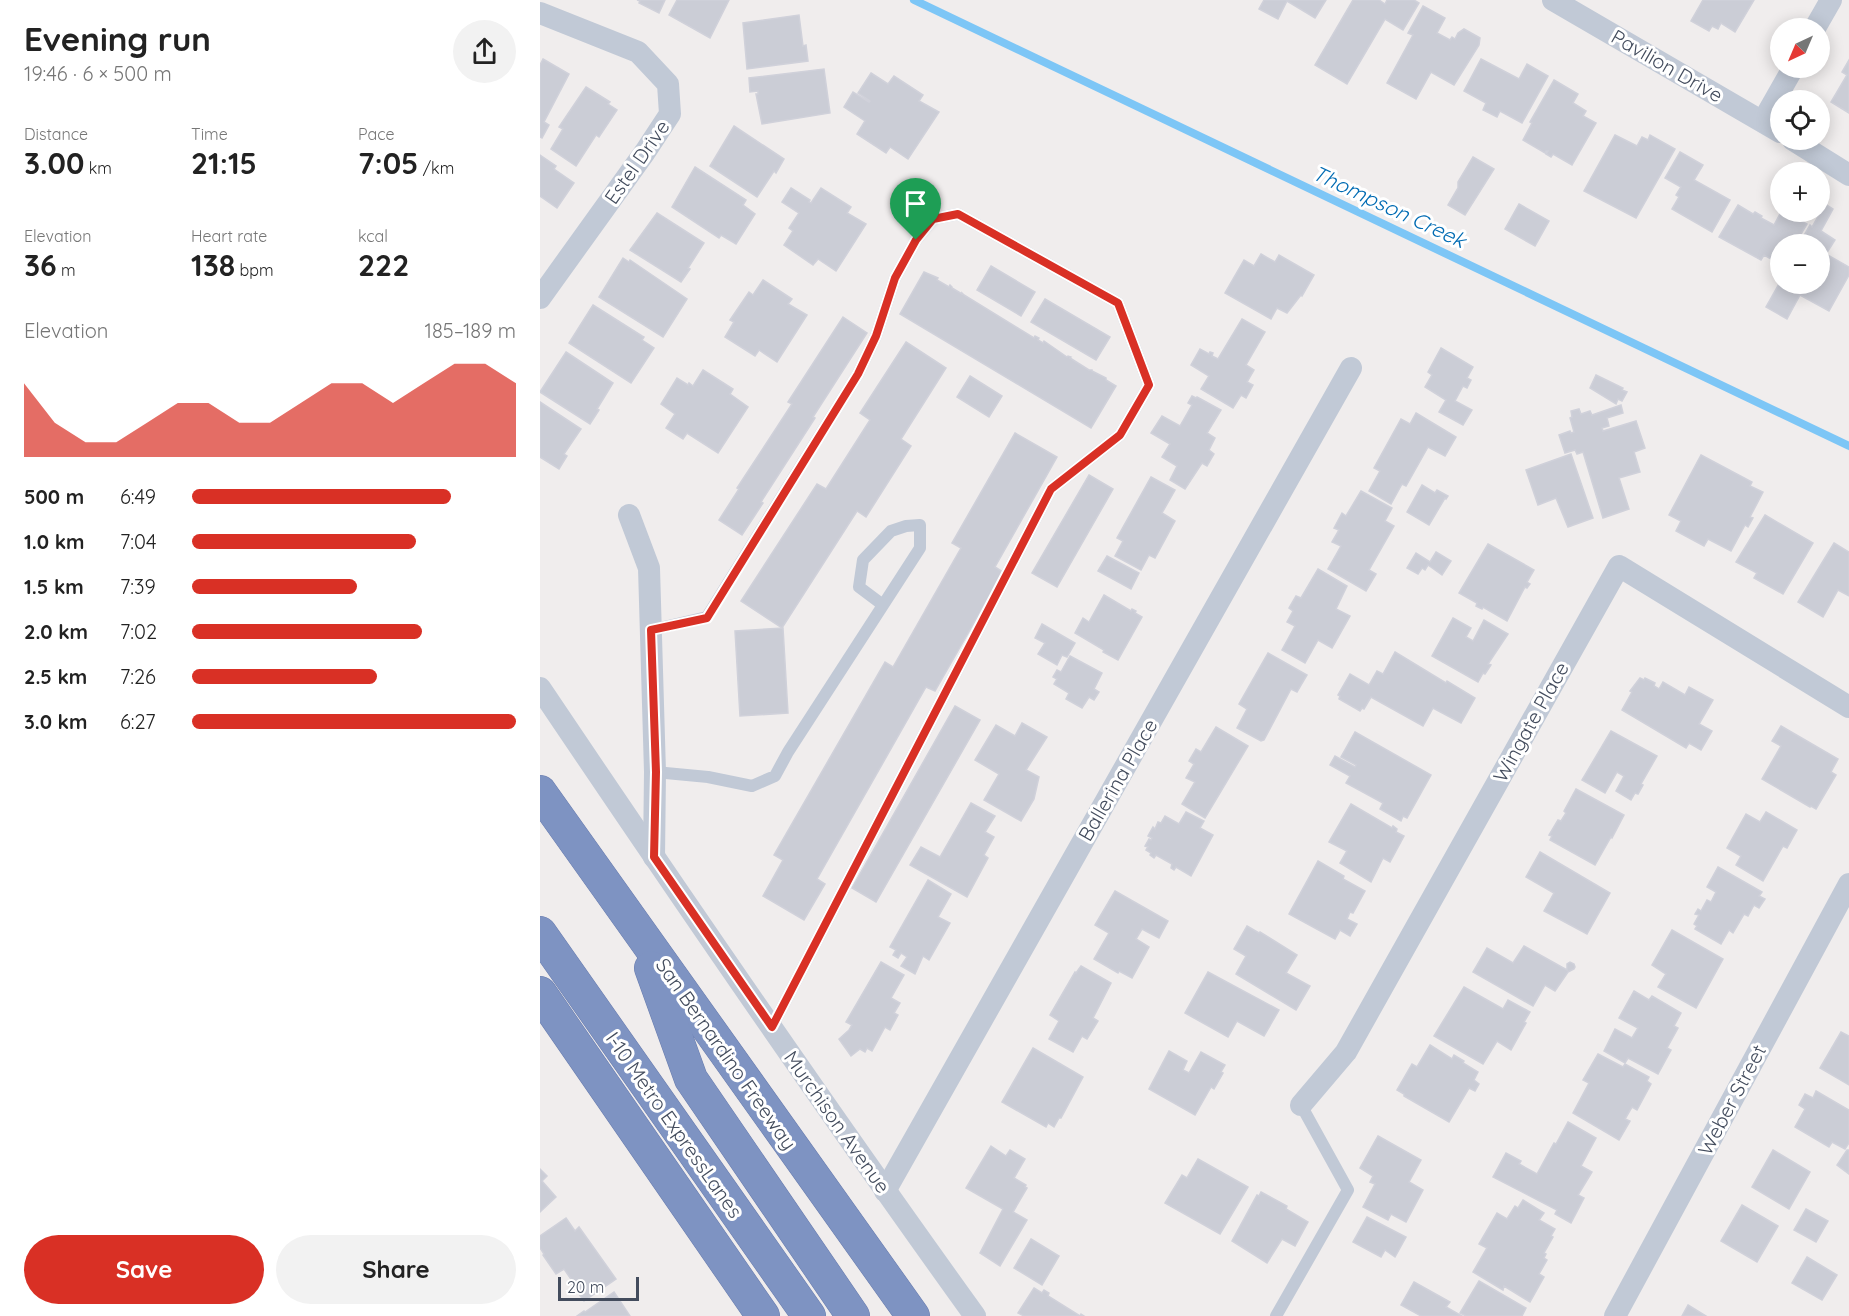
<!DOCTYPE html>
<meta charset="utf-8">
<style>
body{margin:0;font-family:Quicksand,sans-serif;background:#f2f2f2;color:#222;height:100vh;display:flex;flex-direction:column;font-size:22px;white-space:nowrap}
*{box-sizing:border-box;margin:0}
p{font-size:20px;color:#767676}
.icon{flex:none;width:33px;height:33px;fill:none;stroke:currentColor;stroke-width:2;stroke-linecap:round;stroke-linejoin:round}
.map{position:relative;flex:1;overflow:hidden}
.details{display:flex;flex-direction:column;background:#fff;width:540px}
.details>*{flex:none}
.needle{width:39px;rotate:224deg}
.tools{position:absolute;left:1230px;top:18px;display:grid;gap:12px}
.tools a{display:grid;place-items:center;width:60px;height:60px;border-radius:50%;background:#fff;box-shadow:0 3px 15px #0003;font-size:30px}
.scale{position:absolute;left:18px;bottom:15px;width:81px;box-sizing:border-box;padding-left:6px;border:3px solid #434c5d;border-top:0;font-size:16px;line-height:21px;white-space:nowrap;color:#434c5d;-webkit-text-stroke:4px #fff;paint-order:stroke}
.pin{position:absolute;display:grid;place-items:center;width:51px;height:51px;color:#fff;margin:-62px -26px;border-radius:50% 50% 50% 0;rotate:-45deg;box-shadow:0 0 6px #0007}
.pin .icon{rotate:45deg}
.round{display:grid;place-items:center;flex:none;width:63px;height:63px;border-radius:32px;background:#f2f2f2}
.head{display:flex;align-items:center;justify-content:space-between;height:102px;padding:0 24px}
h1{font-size:33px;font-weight:700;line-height:45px}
.figures{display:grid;grid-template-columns:repeat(3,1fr);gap:9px;height:102px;padding:6px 24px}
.figures div{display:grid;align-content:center}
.figures b{font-size:30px;font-weight:700}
.figures small{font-size:16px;font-weight:400}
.figures p{font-size:16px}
.chart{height:168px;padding:12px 24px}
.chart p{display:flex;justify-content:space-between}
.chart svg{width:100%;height:108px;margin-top:6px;fill:#d93025;opacity:.7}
.action{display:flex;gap:12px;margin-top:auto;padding:12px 24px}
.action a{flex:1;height:69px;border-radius:36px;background:#d93025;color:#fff;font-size:24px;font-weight:700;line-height:69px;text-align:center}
.action a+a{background:#f2f2f2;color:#222}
ul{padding:0 24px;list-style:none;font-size:20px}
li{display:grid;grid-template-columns:96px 72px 1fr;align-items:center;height:45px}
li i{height:15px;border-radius:8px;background:#d93025}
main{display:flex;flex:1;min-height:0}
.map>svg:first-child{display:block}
</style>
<main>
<section class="details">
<div class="head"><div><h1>Evening run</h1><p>19:46 · 6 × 500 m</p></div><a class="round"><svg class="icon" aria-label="share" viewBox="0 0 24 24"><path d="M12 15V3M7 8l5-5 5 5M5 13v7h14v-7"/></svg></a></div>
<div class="figures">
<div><p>Distance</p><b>3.00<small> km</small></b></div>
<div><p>Time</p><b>21:15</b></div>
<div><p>Pace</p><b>7:05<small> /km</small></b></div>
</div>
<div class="figures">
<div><p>Elevation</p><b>36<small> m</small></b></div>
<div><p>Heart rate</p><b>138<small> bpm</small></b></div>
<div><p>kcal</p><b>222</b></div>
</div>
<div class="chart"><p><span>Elevation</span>185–189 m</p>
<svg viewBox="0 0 160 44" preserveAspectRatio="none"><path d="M0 44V14L10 30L20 38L30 38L40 30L50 22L60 22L70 30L80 30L90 22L100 14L110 14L120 22L130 14L140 6L150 6L160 14V44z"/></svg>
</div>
<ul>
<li><b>500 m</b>6:49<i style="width:80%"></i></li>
<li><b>1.0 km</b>7:04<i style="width:69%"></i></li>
<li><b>1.5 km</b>7:39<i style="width:51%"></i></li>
<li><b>2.0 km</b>7:02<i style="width:71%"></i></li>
<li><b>2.5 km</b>7:26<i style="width:57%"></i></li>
<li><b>3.0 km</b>6:27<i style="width:100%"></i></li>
</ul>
<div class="action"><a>Save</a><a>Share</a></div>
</section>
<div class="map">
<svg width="1309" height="1316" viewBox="0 0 1309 1316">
<rect width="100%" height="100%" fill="#f0eded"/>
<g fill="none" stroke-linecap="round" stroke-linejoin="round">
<polyline stroke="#7dc6f6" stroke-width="8" points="374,0 1309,446"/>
</g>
<g fill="#cbcdd6" stroke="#d0d1da" stroke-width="1.5">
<polygon points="97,0 125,0 119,13 99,3 100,1"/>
<polygon points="137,0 189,0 170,38 129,15"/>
<polygon points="724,0 786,0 775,18 747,1 738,19 719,9"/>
<polygon points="813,0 839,0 845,4 847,0 874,0 879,3 863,30 845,19 807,84 775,65"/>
<polygon points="1163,0 1214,0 1195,32 1181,23 1178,29 1172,26 1169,31 1151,21"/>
<polygon points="883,6 905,18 897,33 910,40 912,37 915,39 918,33 924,29 940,38 939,45 914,85 891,72 876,99 847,83 873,35 868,33"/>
<polygon points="259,15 263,46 266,45 268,61 207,69 203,23"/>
<polygon points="3,59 29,74 4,122 9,125 2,138 0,137 0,65"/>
<polygon points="941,59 979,79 987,64 1008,76 982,123 960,111 957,117 943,110 946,103 924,91"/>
<polygon points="1309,60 1309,113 1291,102 1307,75 1302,72"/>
<polygon points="284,69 290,113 222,124 216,94 218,94 218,91 210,92 209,78"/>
<polygon points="331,73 348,84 354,76 383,95 379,101 399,112 368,159 350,147 346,153 317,134 325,121 304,107 313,92 329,102 330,101 318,93"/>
<polygon points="1014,80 1038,94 1033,103 1046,111 1043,116 1056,123 1032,165 1013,154 1011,157 1006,154 1008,151 1006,151 1005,153 983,140 992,123 990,122"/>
<polygon points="46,87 70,102 68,104 77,110 59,137 56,135 36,166 11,149 23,129 19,127"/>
<polygon points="194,126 244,159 236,173 234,171 217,197 170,166"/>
<polygon points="1075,135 1097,146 1102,137 1108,140 1110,135 1135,149 1096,218 1044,191"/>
<polygon points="1140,152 1163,165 1154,180 1190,200 1172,232 1132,209 1139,197 1136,195 1141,187 1125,178"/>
<polygon points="0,155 16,166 14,169 34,183 17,208 0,196"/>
<polygon points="933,157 954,169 925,215 908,205 918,188 918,182"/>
<polygon points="155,167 206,200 203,205 215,214 196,244 181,235 179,238 132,207"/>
<polygon points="251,188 270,200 269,202 271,203 281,188 311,207 307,213 326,224 296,271 278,259 273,265 244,245 253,231 249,228 259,213 242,202"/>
<polygon points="979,204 1009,221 995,246 965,229"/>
<polygon points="1285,204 1293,209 1281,231 1295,240 1286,254 1309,267 1309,275 1289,311 1260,295 1247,319 1226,307 1240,282 1240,284 1280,284 1280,244 1259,244 1270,225 1272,227"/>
<polygon points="1198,205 1213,214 1215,212 1222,216 1221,218 1234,225 1241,212 1245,212 1267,224 1255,244 1240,244 1240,264 1224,255 1221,260 1179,237"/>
<polygon points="117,213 164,243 148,268 150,269 141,282 90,250"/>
<polygon points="721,254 735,262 739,255 774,275 762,296 761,295 747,313 737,308 731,319 685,293 704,260 714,266"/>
<polygon points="83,258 89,262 90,260 147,299 123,337 59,297"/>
<polygon points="451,266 495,292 481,316 437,290"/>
<polygon points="384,272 398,278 397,280 409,287 410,285 412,287 412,288 422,294 422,293 424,295 494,338 495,336 499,338 498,340 503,343 504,341 527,357 528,356 531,357 530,358 549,370 552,370 552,371 566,378 566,380 576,386 551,428 360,314"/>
<polygon points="223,280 252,299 248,304 267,315 237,362 219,350 215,356 185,337 194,322 190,320 209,292 213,295"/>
<polygon points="505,299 570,337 556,360 491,322"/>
<polygon points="53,305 102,336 104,337 102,340 114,348 91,383 29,343"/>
<polygon points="303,317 327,333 273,417 275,418 221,502 223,503 202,535 179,520 199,489 197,488 252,404 248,402"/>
<polygon points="702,319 725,332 706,365 714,370 707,382 713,385 706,398 701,395 693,408 661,389 669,376 651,365 660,349 669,354 670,352 673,353 672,356 678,359"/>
<polygon points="366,342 406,368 361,439 371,446 326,517 317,511 242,628 201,601 277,484 286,489 330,420 320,413"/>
<polygon points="901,348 933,367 927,378 931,380 927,388 923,386 915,401 932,410 923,425 899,412 906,400 885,387 892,375 888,372"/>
<polygon points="26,352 73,383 57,409 59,410 50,424 0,392"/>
<polygon points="163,370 193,389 190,394 208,407 178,453 147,433 143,439 126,428 135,414 121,404 137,378 148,385 149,383 153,386"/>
<polygon points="1056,375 1083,388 1082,390 1087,392 1082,401 1078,399 1076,404 1050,388"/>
<polygon points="430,376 462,396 449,417 417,397"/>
<polygon points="652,396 656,398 657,397 681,410 667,433 675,438 669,450 674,454 667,466 662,463 645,489 630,480 637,466 622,457 630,444 611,433 622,416 640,426 652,405 648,403"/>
<polygon points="0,402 41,429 24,454 27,456 19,469 0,457"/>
<polygon points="1081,405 1083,413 1067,418 1069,426 1062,428 1063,431 1096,421 1105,448 1094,452 1100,472 1079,478 1089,509 1063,518 1043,452 1037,454 1035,450 1025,453 1019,435 1030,431 1031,433 1034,432 1030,418 1032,417 1031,411 1039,409 1041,414 1050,411 1052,415"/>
<polygon points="876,413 916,437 905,456 888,447 866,486 862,484 851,504 829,491 840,471 834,468 861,419 870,424"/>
<polygon points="475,433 517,457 455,567 463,572 395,691 386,687 277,879 285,884 264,920 223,896 243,860 234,855 345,662 353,667 421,548 412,543"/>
<polygon points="1031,454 1053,518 1028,527 1016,498 998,505 986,470"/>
<polygon points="1161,455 1212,482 1210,486 1223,492 1210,517 1213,518 1208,527 1205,525 1191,551 1168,539 1164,546 1136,531 1141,521 1129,515"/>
<polygon points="549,475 573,489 517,587 492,573"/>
<polygon points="611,477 635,490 622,513 635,521 615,558 609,555 601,570 575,556 583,541 577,538"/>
<polygon points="882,485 895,493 897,490 908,496 906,499 905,498 889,525 867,512"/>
<polygon points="821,491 852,508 845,521 854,526 829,570 836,574 826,591 788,569 801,546 792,542 799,530 794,528 802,513 806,516"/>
<polygon points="1225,515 1273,543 1243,594 1214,578 1217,573 1196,562"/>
<polygon points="1294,543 1309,552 1309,596 1298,590 1283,617 1258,602"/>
<polygon points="948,544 994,570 987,582 990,584 987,588 985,587 967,621 943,607 942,609 936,606 937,603 919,593"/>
<polygon points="896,552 911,561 902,575 888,565 885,570 882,568 878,574 867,568 876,553 890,562"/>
<polygon points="567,556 599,573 591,589 558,571"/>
<polygon points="778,569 807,586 796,609 810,616 792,648 778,640 765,663 742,650 755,626 747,622 753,611 749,608 756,596 761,598"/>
<polygon points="564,595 591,611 592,609 596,611 595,613 602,617 578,660 563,652 564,650 535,633 543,618 549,622"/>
<polygon points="913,618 931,628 926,637 933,641 944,620 968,634 948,664 951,665 945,674 943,673 938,682 892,656"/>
<polygon points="502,624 535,643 527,657 522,655 517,665 498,654 505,643 495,638"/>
<polygon points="243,628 248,713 200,716 195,631"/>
<polygon points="855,652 906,683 907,681 935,698 921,723 893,708 883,726 831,697 824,709 822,708 820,711 799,699 800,696 798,695 810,674 829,685 837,671 843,674"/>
<polygon points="728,653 767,675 757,692 751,689 724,740 721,741 697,728 707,709 699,704"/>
<polygon points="530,656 562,673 554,689 559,692 554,700 549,697 542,708 526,699 529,693 514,684 517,679 513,677 517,670 521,672"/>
<polygon points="1100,678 1104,680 1105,678 1115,683 1114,686 1119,689 1123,682 1145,695 1149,687 1173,700 1159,724 1172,731 1161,750 1149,743 1146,748 1082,710 1092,692 1090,691"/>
<polygon points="415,706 440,720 336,902 312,888"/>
<polygon points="482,723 507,737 486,770 499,777 494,799 481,821 444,800 459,774 435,760 456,725 475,736"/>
<polygon points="1241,726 1298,759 1291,772 1296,775 1276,809 1271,806 1270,807 1222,779 1241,746 1232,741"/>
<polygon points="676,727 708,746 665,818 642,804 655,782 646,778 654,764 649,761 656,749 661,752"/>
<polygon points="1071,731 1117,756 1101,784 1103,785 1098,794 1095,793 1091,800 1076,791 1084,776 1077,772 1065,793 1042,780"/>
<polygon points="815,732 891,775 867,818 863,816 861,821 840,809 843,803 806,783 810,776 790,765 795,756 815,767 816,765 801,757"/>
<polygon points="1036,789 1084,815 1072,838 1071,837 1055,865 1010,840 1012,836 1009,835 1018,820 1021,821 1026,813 1024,811"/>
<polygon points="431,803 455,816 445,832 454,837 444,855 448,858 427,897 370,865 381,847 400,857"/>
<polygon points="811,804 852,828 853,826 857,829 856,832 864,836 850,862 843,858 831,882 800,863 807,851 789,842"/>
<polygon points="646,812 664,821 660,828 673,835 651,876 636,867 634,870 631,868 632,864 616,855 614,858 610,855 611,853 606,850 608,847 605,846 609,839 611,840 612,838 608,836 613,827 615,829 618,822 621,823 625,816 639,824"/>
<polygon points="1226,812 1257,830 1247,848 1243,846 1223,881 1196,865 1201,856 1187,848 1206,814 1220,822"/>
<polygon points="1000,852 1070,893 1047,934 1004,911 1014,893 986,877"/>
<polygon points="778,861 804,876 803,879 825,891 813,913 810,912 807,919 817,924 810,936 800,930 795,939 749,914"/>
<polygon points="1178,867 1222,892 1219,896 1225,899 1219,908 1214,905 1208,916 1204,914 1193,933 1189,930 1181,944 1155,929 1157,926 1154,924 1159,915 1155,914 1158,909 1161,911 1167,900 1171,902 1176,892 1167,887"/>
<polygon points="388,880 411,894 398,917 410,923 389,960 383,956 375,974 361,966 367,957 361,953 358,958 353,955 356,950 350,947"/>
<polygon points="575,891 628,921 619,938 602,929 596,939 609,947 592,978 579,971 578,973 554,959 569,933 555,925"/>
<polygon points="707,926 719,933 720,932 757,955 746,973 770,986 756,1010 696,974 706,956 694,949"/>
<polygon points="1132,930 1183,959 1156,1008 1118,987 1126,974 1112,965"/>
<polygon points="984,946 1027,970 1027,964 1030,962 1034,964 1035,967 1034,969 1028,972 1015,991 1005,985 993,1006 933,972 947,948 973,963"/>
<polygon points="341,962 364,975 351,998 360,1003 354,1013 358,1015 350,1030 345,1027 332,1051 327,1048 325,1052 320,1049 311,1056 299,1039 309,1030 312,1025 306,1022"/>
<polygon points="541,966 571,983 553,1018 558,1021 547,1039 542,1036 533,1052 509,1039 519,1021 510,1015 535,972 536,973"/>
<polygon points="668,972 739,1010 724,1036 697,1021 688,1037 645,1013"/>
<polygon points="924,987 963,1009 968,1000 990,1012 984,1022 986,1023 971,1050 957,1041 943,1064 894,1036"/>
<polygon points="1094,991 1109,1000 1112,996 1141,1013 1134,1026 1138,1028 1127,1048 1131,1050 1118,1074 1088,1058 1085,1063 1064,1051 1075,1029 1092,1038 1098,1028 1079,1018"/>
<polygon points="1301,1032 1309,1036 1309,1085 1280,1068"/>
<polygon points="890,1045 912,1059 914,1055 924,1061 923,1063 938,1072 934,1080 939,1084 935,1091 929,1088 909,1122 864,1096 864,1094 857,1090 872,1064 877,1067"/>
<polygon points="493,1048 543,1077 521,1118 519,1118 514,1127 508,1123 506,1127 462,1102"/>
<polygon points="629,1051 647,1061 643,1070 649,1073 661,1052 685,1065 681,1072 683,1073 674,1089 671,1087 655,1115 609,1089"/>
<polygon points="1058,1054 1083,1067 1085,1064 1109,1077 1107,1081 1111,1084 1097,1110 1092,1107 1085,1119 1090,1121 1079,1140 1033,1113 1049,1083 1043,1080"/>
<polygon points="1276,1091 1309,1110 1309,1143 1305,1149 1292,1142 1289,1147 1255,1127 1265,1109 1259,1105 1265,1094 1273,1098"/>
<polygon points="1028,1122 1056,1138 1041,1166 1052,1172 1038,1195 1044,1198 1031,1223 1015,1214 1017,1210 953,1177 966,1153 981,1161 979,1164 997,1174 1014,1143 1016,1144"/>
<polygon points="838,1136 881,1160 869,1182 883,1190 866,1222 851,1214 848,1220 823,1207 835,1184 830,1182 833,1176 820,1168"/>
<polygon points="451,1146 466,1156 470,1150 485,1159 474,1178 486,1185 485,1187 487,1188 473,1212 487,1220 460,1266 440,1253 463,1209 426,1188"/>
<polygon points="1233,1150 1270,1172 1249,1209 1212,1187"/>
<polygon points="1307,1150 1309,1150 1309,1174 1297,1165"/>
<polygon points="658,1159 708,1187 680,1234 625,1203 642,1175 647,1178"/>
<polygon points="0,1169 7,1176 2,1181 16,1197 0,1212"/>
<polygon points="721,1192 747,1206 746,1209 768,1222 755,1246 742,1239 727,1263 692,1241 717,1195 719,1196"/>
<polygon points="983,1200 1004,1213 999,1220 1015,1229 1011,1236 1013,1237 1004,1253 1006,1254 1004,1258 1007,1260 999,1274 1004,1277 990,1302 964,1286 963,1290 933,1272 947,1248 939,1244 957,1213 967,1219 975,1206 978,1208"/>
<polygon points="1202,1205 1238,1226 1217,1262 1181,1241"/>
<polygon points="1266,1209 1288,1221 1276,1242 1254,1230"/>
<polygon points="827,1217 866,1237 855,1257 845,1250 841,1257 813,1242"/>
<polygon points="26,1218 35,1231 39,1227 76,1279 44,1301 31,1283 33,1282 24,1269 16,1274 3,1255 4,1254 0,1248 0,1236"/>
<polygon points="491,1239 519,1256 502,1285 474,1268"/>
<polygon points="1267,1257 1297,1275 1282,1300 1252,1283"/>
<polygon points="939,1281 986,1308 982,1316 926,1316 920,1313"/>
<polygon points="874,1282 910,1302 906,1307 922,1316 881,1316 861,1305"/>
<polygon points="494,1288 502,1293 504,1290 509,1293 508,1296 540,1316 541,1314 544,1316 484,1316 478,1313"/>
<polygon points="74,1292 90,1316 37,1316 44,1311 45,1312"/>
<polygon points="1148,1305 1166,1316 1142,1316"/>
</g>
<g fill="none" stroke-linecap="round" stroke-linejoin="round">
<defs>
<g id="highway">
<polyline points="0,792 373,1316"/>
<polyline points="0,933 269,1316"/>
<polyline points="111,968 151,1079 313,1316"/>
<polyline points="0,993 223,1316"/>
</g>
</defs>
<use href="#highway" stroke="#6a7dae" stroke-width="34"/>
<g stroke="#c1c9d6" stroke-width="12">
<polyline points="111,630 167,617 318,374 336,336 355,278 376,240 393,219 418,214 578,303 609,385 580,435 511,489 232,1027"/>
<polyline points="115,772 168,777 212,786 235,776 248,752 380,548 380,525 366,526 351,531 323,560 319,587 343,605"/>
<polyline points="736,1316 808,1190 761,1105"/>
</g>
<g stroke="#c1c9d6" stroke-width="22">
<polyline points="1013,0 1240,132"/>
<polyline points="0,13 98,52 128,84 130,114 105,152 0,298"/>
<polyline points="1275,28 1291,0"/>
<polyline points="1223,121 1253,68"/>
<polyline points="1253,140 1309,175"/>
<polyline points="89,515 109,568 115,772 114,857"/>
<path d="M0,688C142,899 286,1109 435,1316"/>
<polyline points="761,1105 806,1052 1079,566 1309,707"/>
<polyline points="345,1191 811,368"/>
<polyline points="1075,1316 1309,884"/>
</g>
<use href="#highway" stroke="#7e93c2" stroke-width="33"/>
</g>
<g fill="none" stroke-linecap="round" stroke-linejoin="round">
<defs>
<polygon id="route" points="418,214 578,303 609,385 580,435 511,489 232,1027 114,857 116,772 111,630 167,618 318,374 336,336 355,278 376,240 393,219"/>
</defs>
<use href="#route" stroke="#fff" stroke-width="12"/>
<use href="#route" stroke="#d93025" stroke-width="8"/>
</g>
<g text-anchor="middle" stroke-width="6" stroke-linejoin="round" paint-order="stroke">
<g font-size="20" fill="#434c5d" stroke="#fff">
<text transform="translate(1127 66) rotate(30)" y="7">Pavilion Drive</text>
<text transform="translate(97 162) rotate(-55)" y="7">Estel Drive</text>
<text transform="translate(991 722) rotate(-61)" y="7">Wingate Place</text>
<text transform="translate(578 780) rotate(-60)" y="7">Ballerina Place</text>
<text transform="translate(186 1054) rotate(55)" y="7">San Bernardino Freeway</text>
<text transform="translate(1192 1100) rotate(-62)" y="7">Weber Street</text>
<text transform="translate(297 1122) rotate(55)" y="7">Murchison Avenue</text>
<text transform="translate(134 1125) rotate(55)" y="7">I-10 Metro ExpressLanes</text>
</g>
<g font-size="21" font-style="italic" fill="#006bb3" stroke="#fff">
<text transform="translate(849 207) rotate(25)" y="7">Thompson Creek</text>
</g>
</g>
</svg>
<div class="tools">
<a><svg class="needle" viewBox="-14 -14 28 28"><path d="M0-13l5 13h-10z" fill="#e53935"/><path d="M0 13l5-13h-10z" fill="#767676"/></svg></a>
<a><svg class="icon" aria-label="locate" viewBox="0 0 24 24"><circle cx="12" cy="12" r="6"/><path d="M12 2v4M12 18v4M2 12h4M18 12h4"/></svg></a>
<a>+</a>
<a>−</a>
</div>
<div class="scale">20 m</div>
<div class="pin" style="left:376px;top:240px;background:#1e9e55"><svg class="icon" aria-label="arrive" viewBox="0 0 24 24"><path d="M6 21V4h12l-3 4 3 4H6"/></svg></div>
</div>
</main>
